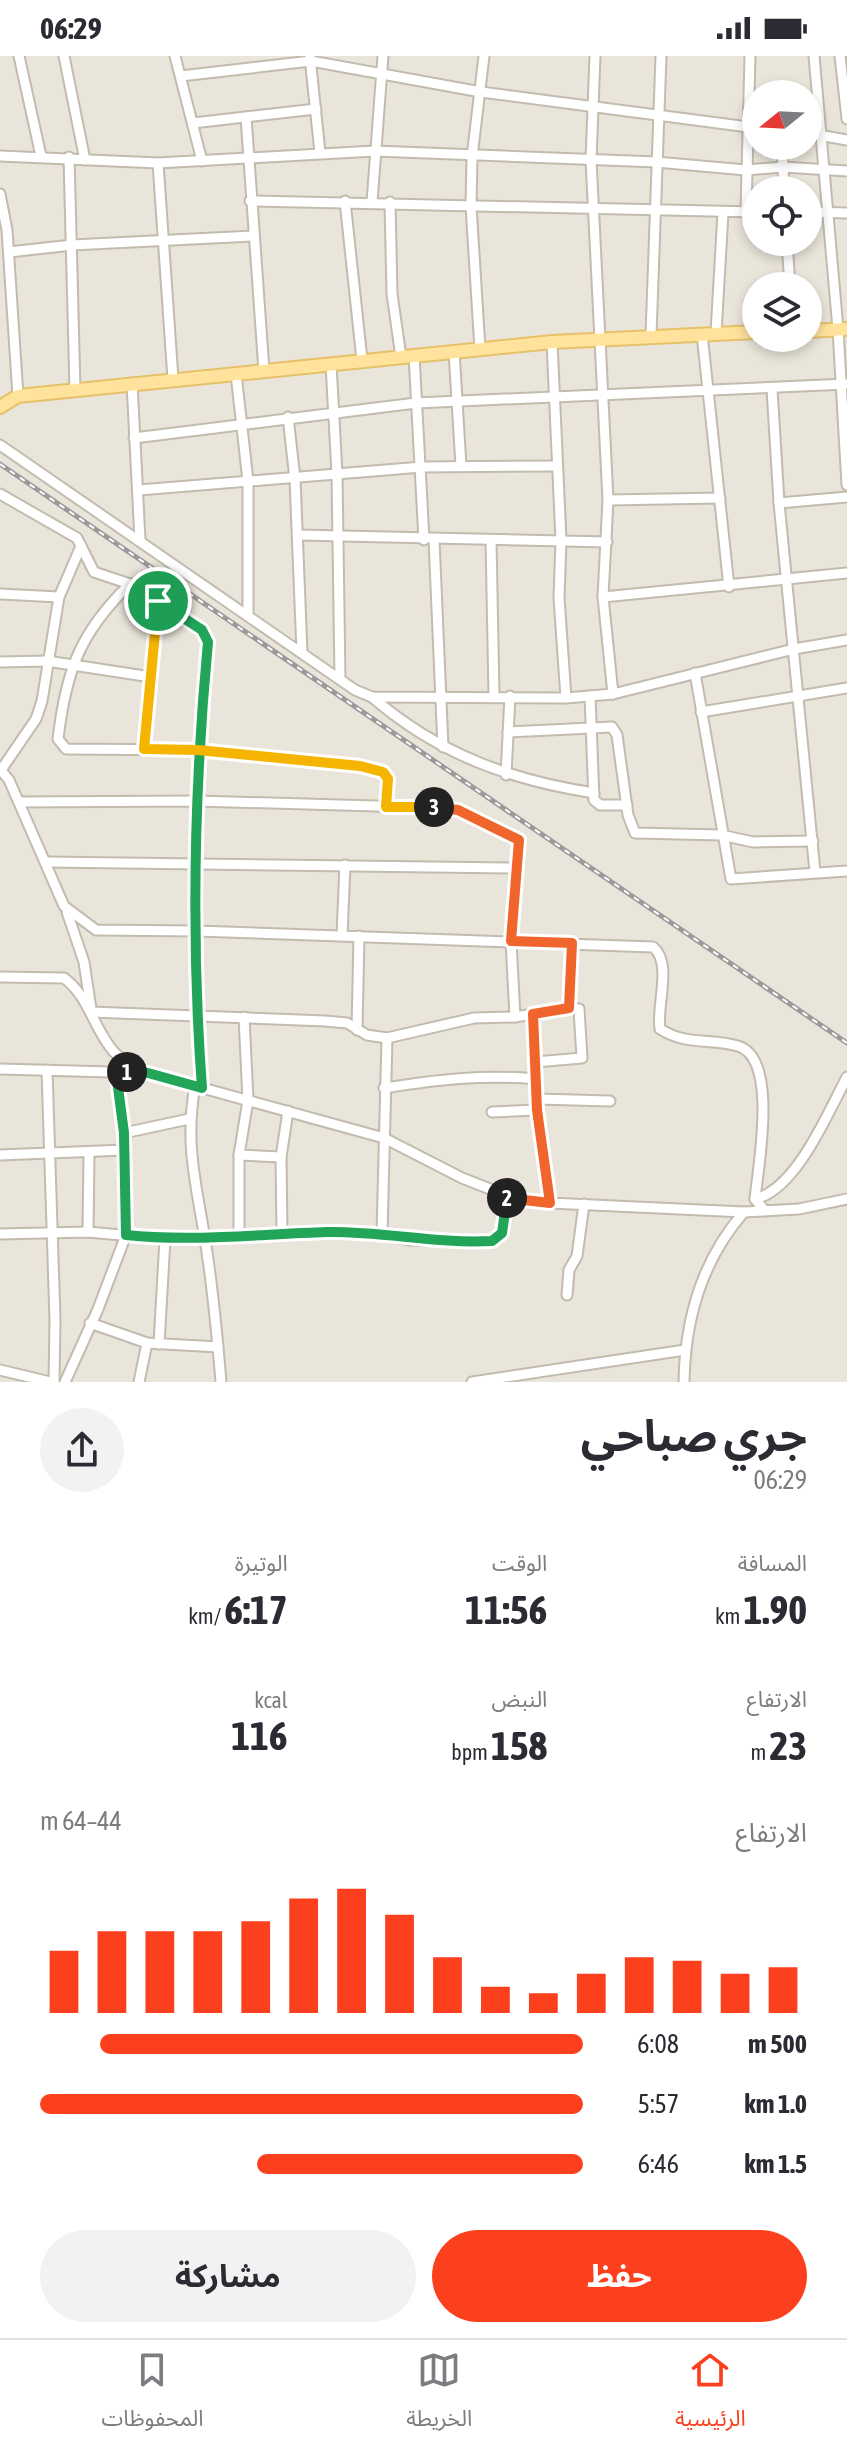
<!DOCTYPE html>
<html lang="ar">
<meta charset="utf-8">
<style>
body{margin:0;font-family:"Asap Condensed","Noto Sans Arabic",sans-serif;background:#f2f2f3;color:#2b2b33;direction:rtl;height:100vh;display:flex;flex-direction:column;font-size:30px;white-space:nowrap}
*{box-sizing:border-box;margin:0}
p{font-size:26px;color:#7c7c81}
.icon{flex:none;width:44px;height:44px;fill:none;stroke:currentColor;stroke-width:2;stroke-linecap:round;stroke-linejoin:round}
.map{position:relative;height:1326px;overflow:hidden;direction:ltr}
.details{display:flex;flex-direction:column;background:#fff;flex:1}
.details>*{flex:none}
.needle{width:52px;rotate:252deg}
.fabs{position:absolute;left:742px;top:24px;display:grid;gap:16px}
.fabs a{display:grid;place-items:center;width:80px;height:80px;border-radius:50%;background:#fff;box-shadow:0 4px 12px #0003;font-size:40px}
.pin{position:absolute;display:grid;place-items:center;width:68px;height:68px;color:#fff;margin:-34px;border:4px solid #fff;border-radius:50%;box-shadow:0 2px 8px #0007}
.km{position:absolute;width:40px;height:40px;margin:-20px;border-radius:50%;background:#222;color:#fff;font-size:22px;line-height:40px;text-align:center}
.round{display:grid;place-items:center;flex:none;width:84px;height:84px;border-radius:42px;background:#f2f2f3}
.head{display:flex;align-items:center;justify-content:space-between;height:136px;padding:0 40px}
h1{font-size:44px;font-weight:700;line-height:60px}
.figures{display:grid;grid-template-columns:repeat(3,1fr);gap:12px;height:136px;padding:8px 40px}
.figures div{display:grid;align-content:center}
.figures b{font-size:40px;font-weight:700}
.figures small{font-size:22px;font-weight:400}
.figures p{font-size:22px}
.chart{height:224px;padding:16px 40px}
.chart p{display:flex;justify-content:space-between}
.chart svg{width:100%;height:144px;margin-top:8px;stroke:#fc3f1d;stroke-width:6}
.primary-button{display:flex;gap:16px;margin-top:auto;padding:16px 40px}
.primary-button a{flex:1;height:92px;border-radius:48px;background:#fc3f1d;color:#fff;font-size:32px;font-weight:700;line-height:92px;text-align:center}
.primary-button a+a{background:#f2f2f3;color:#2b2b33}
ul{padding:0 40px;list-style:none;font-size:26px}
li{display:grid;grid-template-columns:128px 96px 1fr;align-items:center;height:60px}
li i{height:20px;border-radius:10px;background:#fc3f1d}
.status{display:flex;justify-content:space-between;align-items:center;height:56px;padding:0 40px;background:#fff;direction:ltr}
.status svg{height:22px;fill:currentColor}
.dock{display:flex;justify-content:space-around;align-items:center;height:112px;border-top:2px solid #e1e1e2;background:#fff;font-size:22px;color:#7c7c81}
.dock a{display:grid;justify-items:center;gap:4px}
.dock .current{color:#fc3f1d}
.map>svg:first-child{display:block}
</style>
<div class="status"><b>06:29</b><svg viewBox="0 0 49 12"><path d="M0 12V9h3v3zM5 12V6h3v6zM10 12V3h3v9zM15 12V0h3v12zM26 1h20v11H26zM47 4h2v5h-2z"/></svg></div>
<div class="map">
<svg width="847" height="1326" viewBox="0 0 847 1326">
<rect width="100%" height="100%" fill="#f6f3ec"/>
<path fill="#eae5da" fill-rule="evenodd" d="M0,0H847V1326H0ZM756,38H808V90H756ZM756,134H808V186H756ZM756,230H808V282H756Z"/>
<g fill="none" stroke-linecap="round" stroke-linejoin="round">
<defs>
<g id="minor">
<polyline points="19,0 41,100"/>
<polyline points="64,0 85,104"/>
<polyline points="175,0 202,105"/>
<polyline points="595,0 591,104 608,444 603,541 613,638"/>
<polyline points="814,0 838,273 847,429"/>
<polyline points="840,0 847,63"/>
<polyline points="310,1 320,97"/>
<polyline points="181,20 311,5 481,36 756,72"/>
<polyline points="246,61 264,315"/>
<polyline points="193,67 316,53"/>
<polyline points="808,77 847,84"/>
<polyline points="782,90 784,134"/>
<polyline points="0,100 158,107 375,95 656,106 746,114 783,111 847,115"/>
<polyline points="69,101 75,333"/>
<polyline points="158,107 173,323"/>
<polyline points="0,138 7,174 18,340"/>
<polyline points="250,145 756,156"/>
<polyline points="345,145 362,304"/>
<polyline points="372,146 383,0"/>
<polyline points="390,146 392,238 401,301"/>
<polyline points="746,156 750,0"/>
<polyline points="808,156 847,157"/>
<polyline points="787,186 790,230"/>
<polyline points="9,196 72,189 253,180"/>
<polyline points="716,277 723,157"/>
<polyline points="702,278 729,531"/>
<polyline points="651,279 661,0"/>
<polyline points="552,286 561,484 559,542 566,642"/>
<polyline points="480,293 471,150 472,101 484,0"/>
<polyline points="454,295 461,410"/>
<polyline points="414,299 424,484"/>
<polyline points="331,308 337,418 340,623"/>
<polyline points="236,318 248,425 248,558"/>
<polyline points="132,327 140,484"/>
<polyline points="772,333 779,447 815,816"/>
<polyline points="288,361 295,423 302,596"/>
<polyline points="134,382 416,347 847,328"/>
<polyline points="0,389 355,634 372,641 566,642 613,638 794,593 847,584"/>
<polyline points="139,434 422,411 557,410"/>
<polyline points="0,438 77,482 94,516 130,528"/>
<polyline points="608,444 720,442"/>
<polyline points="779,447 847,441"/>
<polyline points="298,479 607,486"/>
<polyline points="434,484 443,691"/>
<polyline points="491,484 494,640"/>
<polyline points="0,538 59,541"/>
<polyline points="603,541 847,517"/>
<polyline points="0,606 47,605 151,621"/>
<polyline points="695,617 731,823 847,815"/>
<polyline points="590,640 594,744 600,749 627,749"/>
<path d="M372,641C438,698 510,724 594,737"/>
<polyline points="701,656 847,632"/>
<polyline points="508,676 612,671 617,679 628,759 635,777 721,779 753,786 813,785"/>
<polyline points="144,693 158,545"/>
<path d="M0,713L9,724L64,850L96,874L196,875L653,891C673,907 656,950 660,973C687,990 710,982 738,990C779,1002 758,1111 755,1143L765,1155"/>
<polyline points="1,714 36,663 42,645 59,541 81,490"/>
<polyline points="506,719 510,640"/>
<polyline points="19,746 197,745 445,752 458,754 519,784 511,885 515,961"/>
<polyline points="47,806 515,812"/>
<polyline points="67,856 84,906 91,953"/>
<polyline points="342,879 345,809"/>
<path d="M0,921L64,922C89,940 94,974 114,996C122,1005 136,1010 146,1016"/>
<polyline points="569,952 572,887"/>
<polyline points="91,956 325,965 347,967 367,979 387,982 474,962 515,961 569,952 579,953 582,1002 535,1006"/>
<polyline points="533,958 537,1054 550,1147"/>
<polyline points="357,974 359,880"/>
<polyline points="0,1013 148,1017 384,1082 462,1122 508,1140 550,1147 744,1156 799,1153 847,1143"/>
<polyline points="47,1014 55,1264 54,1326"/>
<path d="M195,1030C185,1084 195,1124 204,1177C212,1225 217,1277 221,1326"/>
<path d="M202,1032C191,883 194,734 208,586L202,574L130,528C80,576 66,615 58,683L66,693L198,694L360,710L383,716L388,730L386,751"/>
<path d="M384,1032C435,1024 483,1018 535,1023"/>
<polyline points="537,1043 610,1045"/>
<polyline points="492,1056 537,1054"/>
<polyline points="124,1077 189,1063"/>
<polyline points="0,1099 125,1094"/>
<polyline points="239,1099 281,1101"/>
<path d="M755,1143C797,1133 828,1056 847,1021"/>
<polyline points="88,1176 89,1096"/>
<polyline points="0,1178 88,1176 165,1183 329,1176 382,1178 408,1184 492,1185 502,1177 508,1140"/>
<polyline points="382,1178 387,982"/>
<polyline points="282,1179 281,1101 288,1055"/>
<polyline points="239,1182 239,1099 248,1044 244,961"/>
<polyline points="567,1239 569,1214 577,1200 584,1148"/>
<polyline points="90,1267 147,1287 218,1291"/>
<polyline points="159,1288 165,1183"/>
<polyline points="0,1314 50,1326"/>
<polyline points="65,1326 98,1253 126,1179 124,1077 116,1016"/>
<polyline points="139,1326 147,1287"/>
<polyline points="472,1326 685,1294"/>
<path d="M684,1326C685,1263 702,1204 744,1156"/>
</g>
<g id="major">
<polyline points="808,275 847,273"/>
<polyline points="0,351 18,340 552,286 756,276"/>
</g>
</defs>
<use href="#minor" stroke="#c2bbae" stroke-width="13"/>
<use href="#major" stroke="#e6c16a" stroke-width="16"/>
<use href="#minor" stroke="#fff" stroke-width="9"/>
<use href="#major" stroke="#ffe39c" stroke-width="12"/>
<defs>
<polyline id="rail" points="0,408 847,987"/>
</defs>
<use href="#rail" stroke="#9a9a9a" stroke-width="5"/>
<use href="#rail" stroke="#fff" stroke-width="2" stroke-dasharray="6" stroke-linecap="butt"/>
</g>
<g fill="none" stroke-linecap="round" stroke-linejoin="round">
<defs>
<path id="split-1" d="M127,1016L148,1017L202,1032C191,883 194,734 208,586L202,574L158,545"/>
<path id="split-2" d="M127,1016H116L124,1077L126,1179C193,1186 260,1178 327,1176C383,1175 436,1188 492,1185L502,1177L507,1142"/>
<polyline id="split-3" points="434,751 458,754 519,784 511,885 572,887 569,952 533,958 537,1054 550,1147 507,1142"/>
<polyline id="split-4" points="158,545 144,693 198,694 360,710 383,716 388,723 386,751 434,751"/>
</defs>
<use href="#split-1" stroke="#fff" stroke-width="16"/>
<use href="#split-2" stroke="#fff" stroke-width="16"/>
<use href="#split-3" stroke="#fff" stroke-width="16"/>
<use href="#split-4" stroke="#fff" stroke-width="16"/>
<use href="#split-1" stroke="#22a559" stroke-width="10"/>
<use href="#split-2" stroke="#22a559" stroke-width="10"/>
<use href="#split-3" stroke="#f0652b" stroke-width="10"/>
<use href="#split-4" stroke="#f5b400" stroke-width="10"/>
</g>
</svg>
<div class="fabs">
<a><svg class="needle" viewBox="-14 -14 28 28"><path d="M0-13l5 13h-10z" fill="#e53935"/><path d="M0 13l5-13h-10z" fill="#7c7c81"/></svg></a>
<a><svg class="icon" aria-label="locate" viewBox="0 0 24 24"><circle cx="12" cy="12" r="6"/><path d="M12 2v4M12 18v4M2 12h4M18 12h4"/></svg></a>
<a><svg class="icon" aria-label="layers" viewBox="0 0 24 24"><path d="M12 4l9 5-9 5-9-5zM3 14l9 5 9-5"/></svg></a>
</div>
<div class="pin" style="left:158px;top:545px;background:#1e9e55"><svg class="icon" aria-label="arrive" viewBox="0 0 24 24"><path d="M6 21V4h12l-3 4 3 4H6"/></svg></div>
<b class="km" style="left:127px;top:1016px">1</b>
<b class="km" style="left:507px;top:1142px">2</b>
<b class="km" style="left:434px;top:751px">3</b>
</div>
<section class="details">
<div class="head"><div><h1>جري صباحي</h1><p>06:29</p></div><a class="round"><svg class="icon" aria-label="share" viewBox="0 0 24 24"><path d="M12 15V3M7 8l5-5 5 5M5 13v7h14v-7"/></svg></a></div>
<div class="figures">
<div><p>المسافة</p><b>1.90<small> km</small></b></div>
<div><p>الوقت</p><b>11:56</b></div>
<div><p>الوتيرة</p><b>6:17<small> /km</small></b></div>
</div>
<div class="figures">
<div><p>الارتفاع</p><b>23<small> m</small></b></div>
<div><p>النبض</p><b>158<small> bpm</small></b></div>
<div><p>kcal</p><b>116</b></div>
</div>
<div class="chart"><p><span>الارتفاع</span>44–64 m</p>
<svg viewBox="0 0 160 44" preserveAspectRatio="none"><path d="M5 44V25M15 44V19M25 44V19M35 44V19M45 44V16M55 44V9M65 44V6M75 44V14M85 44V27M95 44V36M105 44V38M115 44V32M125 44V27M135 44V28M145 44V32M155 44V30"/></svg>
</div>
<ul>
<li><b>500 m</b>6:08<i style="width:89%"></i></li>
<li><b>1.0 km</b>5:57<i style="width:100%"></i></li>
<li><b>1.5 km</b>6:46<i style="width:60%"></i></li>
</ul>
<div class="primary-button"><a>حفظ</a><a>مشاركة</a></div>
</section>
<nav class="dock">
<a class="current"><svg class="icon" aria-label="home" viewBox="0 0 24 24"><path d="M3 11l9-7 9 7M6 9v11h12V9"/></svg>الرئيسية</a>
<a><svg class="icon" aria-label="map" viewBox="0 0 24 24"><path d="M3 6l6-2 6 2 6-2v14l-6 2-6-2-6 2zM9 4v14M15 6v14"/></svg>الخريطة</a>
<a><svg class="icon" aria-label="saved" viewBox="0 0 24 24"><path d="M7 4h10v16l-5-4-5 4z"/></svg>المحفوظات</a>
</nav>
